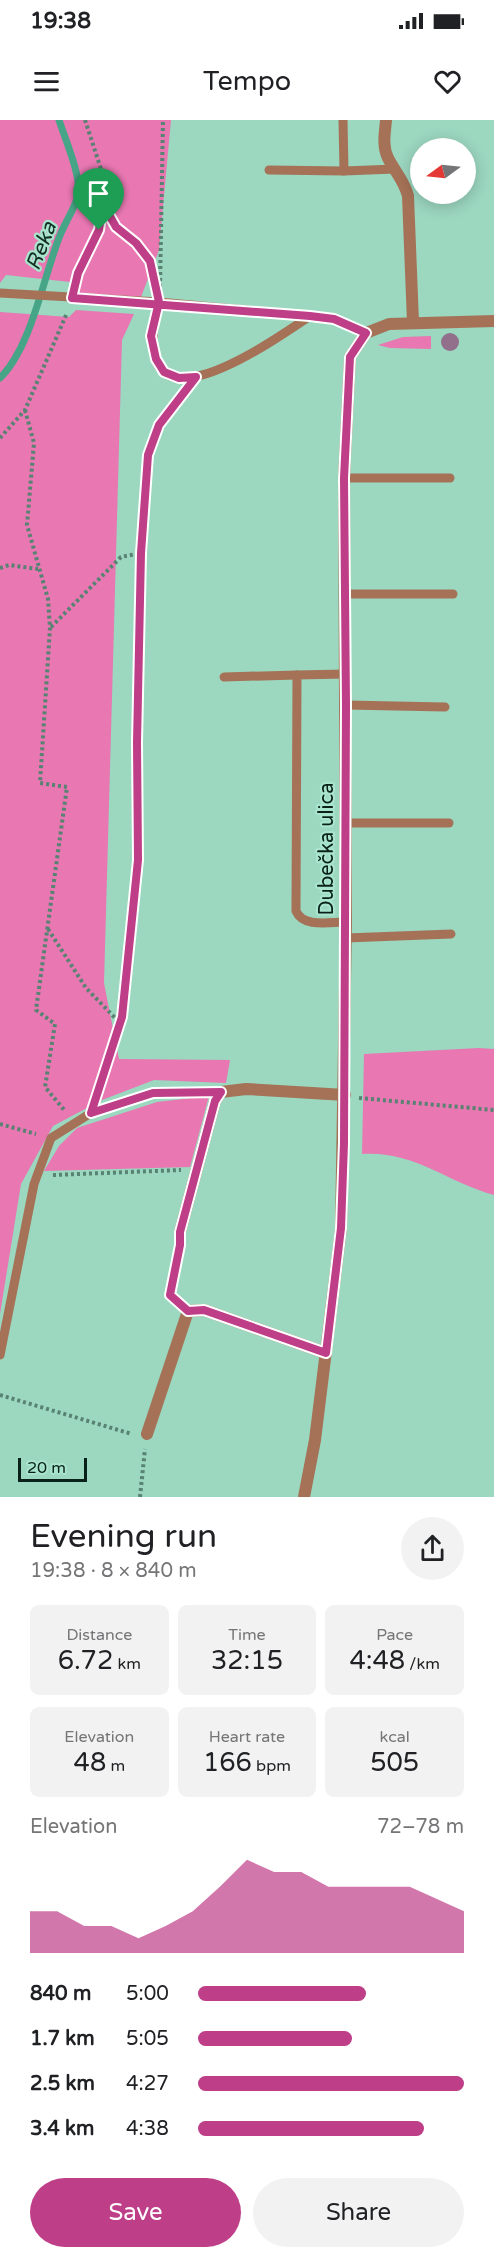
<!DOCTYPE html>
<meta charset="utf-8">
<style>
body{margin:0;font-family:"Varela Round",sans-serif;background:#f2f2f2;color:#202124;height:100vh;display:flex;flex-direction:column;font-size:22px;white-space:nowrap}
*{box-sizing:border-box;margin:0}
p{font-size:20px;color:#757577}
.icon{flex:none;width:33px;height:33px;fill:none;stroke:currentColor;stroke-width:2;stroke-linecap:round;stroke-linejoin:round}
.map{position:relative;height:1377px;overflow:hidden}
.panel{display:flex;flex-direction:column;background:#fff;flex:1}
.panel>*{flex:none}
.needle{width:39px;rotate:255deg}
.buttons{position:absolute;left:410px;top:18px;display:grid;gap:12px}
.buttons a{display:grid;place-items:center;width:66px;height:66px;border-radius:50%;background:#fff;box-shadow:0 3px 15px #0003;font-size:30px}
.scale{position:absolute;left:18px;bottom:15px;width:69px;box-sizing:border-box;padding-left:6px;border:3px solid #092119;border-top:0;font-size:16px;line-height:21px;white-space:nowrap;color:#092119;-webkit-text-stroke:4px #a9e4cd;paint-order:stroke}
.pin{position:absolute;display:grid;place-items:center;width:51px;height:51px;color:#fff;margin:-62px -26px;border-radius:50% 50% 50% 0;rotate:-45deg;box-shadow:0 0 6px #0007}
.pin .icon{rotate:45deg}
.round{display:grid;place-items:center;flex:none;width:63px;height:63px;border-radius:32px;background:#f2f2f2}
.summary{display:flex;align-items:center;justify-content:space-between;height:102px;padding:0 30px}
h1{font-size:33px;font-weight:600;line-height:45px}
.figures{display:grid;grid-template-columns:repeat(3,1fr);gap:9px;height:102px;padding:6px 30px}
.figures div{display:grid;align-content:center;border-radius:9px;background:#f2f2f2;text-align:center}
.figures b{font-size:26px;font-weight:600}
.figures small{font-size:16px;font-weight:400}
.figures p{font-size:16px}
.chart{height:168px;padding:12px 30px}
.chart p{display:flex;justify-content:space-between}
.chart svg{width:100%;height:108px;margin-top:6px;fill:#be3e88;opacity:.7}
.cta{display:flex;gap:12px;margin-top:auto;padding:12px 30px}
.cta a{flex:1;height:69px;border-radius:36px;background:#be3e88;color:#fff;font-size:24px;font-weight:600;line-height:69px;text-align:center}
.cta a+a{background:#f2f2f2;color:#202124}
ul{padding:0 30px;list-style:none;font-size:20px}
li{display:grid;grid-template-columns:96px 72px 1fr;align-items:center;height:45px}
li i{height:15px;border-radius:8px;background:#be3e88}
.status{display:flex;justify-content:space-between;align-items:center;height:42px;padding:0 30px;background:#fff;direction:ltr}
.status svg{height:16px;fill:currentColor}
header{display:flex;justify-content:space-between;align-items:center;height:78px;padding:0 30px;background:#fff;font-size:27px;font-weight:600}
.map>svg:first-child{display:block}
</style>
<div class="status"><b>19:38</b><svg viewBox="0 0 49 12"><path d="M0 12V9h3v3zM5 12V6h3v6zM10 12V3h3v9zM15 12V0h3v12zM26 1h20v11H26zM47 4h2v5h-2z"/></svg></div>
<header><svg class="icon" aria-label="menu" viewBox="0 0 24 24"><path d="M4 6h16M4 12h16M4 18h16"/></svg>Tempo<svg class="icon" aria-label="heart" viewBox="0 0 24 24"><path d="M12 20l-8-8c-3-5 5-10 8-4 3-6 11-1 8 4z"/></svg></header>
<div class="map">
<svg width="494" height="1377" viewBox="0 0 494 1377">
<rect width="100%" height="100%" fill="#9cd7c0"/>
<g fill="#e877b2">
<polygon points="0,0 171,0 159,130 141,177 80,173 77,169 79,159 70,162 6,155 0,163"/>
<polygon points="76,190 134,194 122,220 104,863 119,939 230,940 226,963 154,960 102,980 53,1006 21,1064 0,1194 0,192 69,197"/>
<polygon points="431,216 431,229 390,228 378,225 403,217"/>
<path d="M479,928L494,929V1075C446,1062 416,1031 362,1034L364,934Z"/>
<polygon points="209,976 190,1047 44,1051 59,1026 77,1008 157,982"/>
</g>
<g fill="none" stroke-linecap="round" stroke-linejoin="round">
<path stroke="#46a586" stroke-width="7" d="M0,258C31,228 43,159 59,118C64,104 74,90 78,76C82,57 65,19 59,0"/>
<g stroke="#588272" stroke-width="4" stroke-dasharray="3 3" stroke-linecap="butt">
<polyline points="85,0 101,49 103,84"/>
<polyline points="76,162 99,110 103,84 116,107 136,123 150,141 156,167"/>
<polyline points="160,167 163,0"/>
<polyline points="25,290 34,323 27,405 48,479 50,508 40,663 67,667 36,890 55,904 45,967 65,991"/>
<polyline points="0,318 25,290 67,193"/>
<polyline points="0,448 9,445 38,449"/>
<polyline points="51,507 121,437 141,433"/>
<polyline points="48,809 86,868 120,903"/>
<polyline points="96,975 122,897 138,740 137,623 141,433 149,335 159,305 185,272"/>
<polyline points="359,978 494,990"/>
<polyline points="0,1004 36,1014"/>
<polyline points="53,1055 181,1050"/>
<polyline points="175,1180 170,1175 180,1128"/>
<polyline points="0,1275 132,1314"/>
<polyline points="140,1377 145,1329"/>
</g>
<g stroke="#a57257" stroke-width="9">
<polyline points="343,0 344,51"/>
<polyline points="269,50 344,51 395,49"/>
<polyline points="0,173 159,182 310,196 334,199 366,213"/>
<path d="M159,182C123,324 260,230 310,196"/>
<polyline points="344,358 450,358"/>
<polyline points="346,474 453,474"/>
<path d="M345,554L297,555L296,791C303,808 330,802 346,802"/>
<polyline points="224,557 297,555"/>
<polyline points="346,585 445,587"/>
<polyline points="346,703 449,703"/>
<polyline points="346,818 451,814"/>
<polyline points="0,1235 34,1064 51,1018 91,993 153,973 221,972"/>
</g>
<g stroke="#a57257" stroke-width="12">
<path d="M386,0C385,13 382,26 388,38C395,52 404,60 408,76L413,202"/>
<polyline points="180,1112 215,981 221,972 246,969 345,975"/>
<polyline points="147,1314 188,1191 204,1190 326,1233"/>
<polyline points="304,1377 315,1320 341,1109 346,802 344,358 350,237 366,213 389,204 494,201"/>
</g>
</g>
<circle fill="#926f8a" cx="450" cy="222" r="9"/>
<g fill="none" stroke-linecap="round" stroke-linejoin="round">
<defs>
<polyline id="route" points="99,110 103,84 116,107 136,123 150,141 159,182 151,216 156,239 164,252 179,258 196,257 159,305 148,335 141,433 137,622 138,740 122,897 91,993 153,973 221,972 215,981 180,1112 180,1125 170,1175 188,1191 204,1190 326,1233 341,1108 344,1023 346,585 344,358 350,237 366,213 334,199 310,196 72,178 78,153 99,110"/>
</defs>
<use href="#route" stroke="#fff" stroke-width="12"/>
<use href="#route" stroke="#be3e88" stroke-width="8"/>
</g>
<g text-anchor="middle" stroke-width="4.5" stroke-linejoin="round" paint-order="stroke">
<g font-size="20" fill="#092119" stroke="#a9e4cd">
<text transform="translate(326 729) rotate(-90)" y="7">Dubečka ulica</text>
</g>
<g font-size="21" font-style="italic" fill="#133026" stroke="#a9e4cd">
<text transform="translate(41 126) rotate(-69)" y="7">Reka</text>
</g>
</g>
</svg>
<div class="buttons">
<a><svg class="needle" viewBox="-14 -14 28 28"><path d="M0-13l5 13h-10z" fill="#e53935"/><path d="M0 13l5-13h-10z" fill="#757577"/></svg></a>
</div>
<div class="scale">20 m</div>
<div class="pin" style="left:99px;top:110px;background:#1e9e55"><svg class="icon" aria-label="arrive" viewBox="0 0 24 24"><path d="M6 21V4h12l-3 4 3 4H6"/></svg></div>
</div>
<section class="panel">
<div class="summary"><div><h1>Evening run</h1><p>19:38 · 8 × 840 m</p></div><a class="round"><svg class="icon" aria-label="share" viewBox="0 0 24 24"><path d="M12 15V3M7 8l5-5 5 5M5 13v7h14v-7"/></svg></a></div>
<div class="figures">
<div><p>Distance</p><b>6.72<small> km</small></b></div>
<div><p>Time</p><b>32:15</b></div>
<div><p>Pace</p><b>4:48<small> /km</small></b></div>
</div>
<div class="figures">
<div><p>Elevation</p><b>48<small> m</small></b></div>
<div><p>Heart rate</p><b>166<small> bpm</small></b></div>
<div><p>kcal</p><b>505</b></div>
</div>
<div class="chart"><p><span>Elevation</span>72–78 m</p>
<svg viewBox="0 0 160 44" preserveAspectRatio="none"><path d="M0 44V27L10 27L20 33L30 33L40 38L50 33L60 27L70 17L80 6L90 11L100 11L110 17L120 17L130 17L140 17L150 22L160 27V44z"/></svg>
</div>
<ul>
<li><b>840 m</b>5:00<i style="width:63%"></i></li>
<li><b>1.7 km</b>5:05<i style="width:58%"></i></li>
<li><b>2.5 km</b>4:27<i style="width:100%"></i></li>
<li><b>3.4 km</b>4:38<i style="width:85%"></i></li>
</ul>
<div class="cta"><a>Save</a><a>Share</a></div>
</section>
